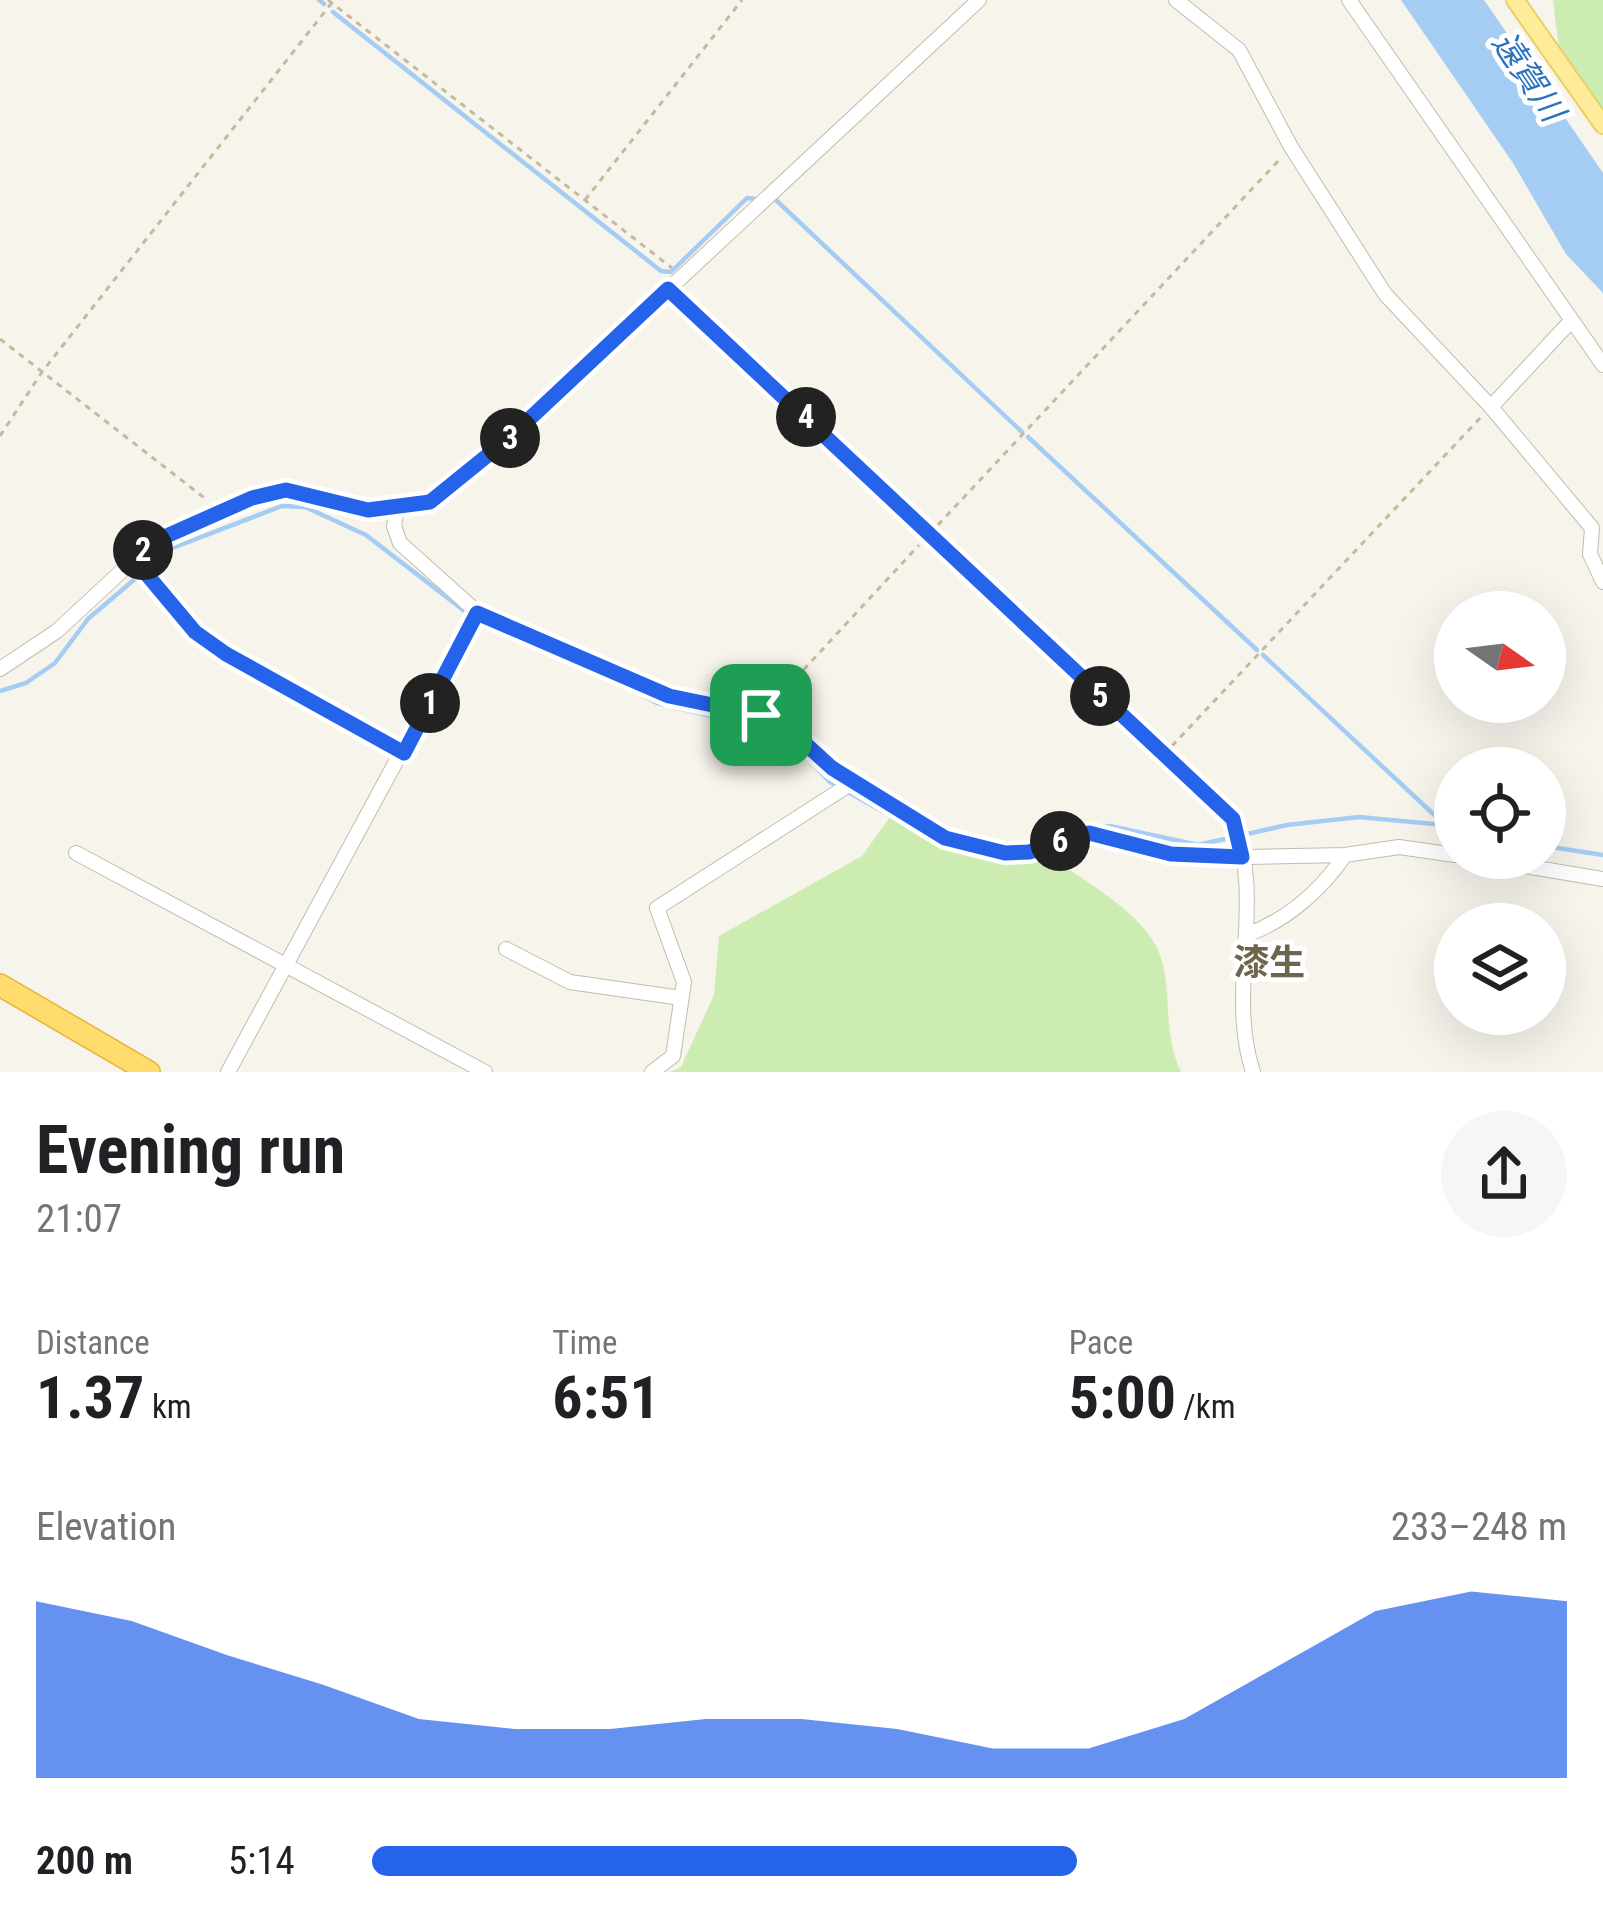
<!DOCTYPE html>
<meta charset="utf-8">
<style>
body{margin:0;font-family:"Roboto Condensed","Noto Sans JP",sans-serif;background:#f6f6f6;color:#202124;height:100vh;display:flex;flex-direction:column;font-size:45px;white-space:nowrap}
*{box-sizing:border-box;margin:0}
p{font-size:39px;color:#757577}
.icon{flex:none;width:66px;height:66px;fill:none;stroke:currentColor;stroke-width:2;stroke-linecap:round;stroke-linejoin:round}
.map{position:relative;height:1072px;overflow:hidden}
.details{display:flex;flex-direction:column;background:#fff;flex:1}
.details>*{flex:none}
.needle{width:78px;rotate:104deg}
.buttons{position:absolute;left:1434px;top:591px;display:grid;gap:24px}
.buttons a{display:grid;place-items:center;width:132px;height:132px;border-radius:50%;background:#fff;box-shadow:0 12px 48px #0002;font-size:60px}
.pin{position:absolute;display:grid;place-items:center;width:102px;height:102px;color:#fff;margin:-51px;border-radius:24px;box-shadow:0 6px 18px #0006}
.km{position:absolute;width:60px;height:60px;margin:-30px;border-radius:50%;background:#222;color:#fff;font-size:33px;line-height:60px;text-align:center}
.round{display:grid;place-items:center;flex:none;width:126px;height:126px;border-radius:63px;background:#f6f6f6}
.overview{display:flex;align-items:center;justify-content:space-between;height:204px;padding:0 36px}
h1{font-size:66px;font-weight:700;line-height:90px}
.metrics{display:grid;grid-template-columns:repeat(3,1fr);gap:18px;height:204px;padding:12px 36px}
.metrics div{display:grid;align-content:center}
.metrics b{font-size:60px;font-weight:700}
.metrics small{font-size:33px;font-weight:400}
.metrics p{font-size:33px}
.chart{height:336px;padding:24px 36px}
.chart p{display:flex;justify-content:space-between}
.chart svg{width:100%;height:216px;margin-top:12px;fill:#2563eb;opacity:.7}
ul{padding:0 36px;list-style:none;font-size:39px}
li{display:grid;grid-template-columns:192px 144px 1fr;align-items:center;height:90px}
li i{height:30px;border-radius:15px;background:#2563eb}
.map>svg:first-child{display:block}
</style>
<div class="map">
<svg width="1603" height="1072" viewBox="0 0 1603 1072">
<rect width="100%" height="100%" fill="#f6f4eb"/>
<g fill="#ccecb2">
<path d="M1553,0H1603V126C1562,93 1559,51 1553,0Z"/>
<path d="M890,817C943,852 990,867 1054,859C1088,884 1151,917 1162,961C1172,1000 1163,1034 1181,1072H670L681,1067L714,995L719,936L862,856Z"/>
</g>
<polygon fill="#a5cdf4" points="1401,0 1484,0 1603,173 1603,293 1566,254 1513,163"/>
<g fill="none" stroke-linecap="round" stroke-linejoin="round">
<g stroke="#a5cdf4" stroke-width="4.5">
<polyline points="319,0 324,4"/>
<polyline points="333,12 661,271 671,272 747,198 757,199"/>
<polyline points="777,201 1022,432"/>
<polyline points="1028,437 1257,650"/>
<polyline points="1263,655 1443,823"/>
<polyline points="608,676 657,703 766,729 799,750 830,782 936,841 1010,859"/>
<polyline points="0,691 26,683 55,663 88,619 170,549 282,506 305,507 366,535 471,616"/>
<polyline points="1090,829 1110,826 1198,845 1287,825 1359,817 1455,826"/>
<polyline points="1545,846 1603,855"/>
<polyline points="1040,856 1080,843"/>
</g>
<defs>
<g id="minor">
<polyline points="1176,0 1239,50 1291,147 1385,294 1491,407 1592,528 1590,554 1603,582"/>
<polyline points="1349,0 1603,365"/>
<path d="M668,289L1233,819C1266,901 1226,990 1253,1072"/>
<polyline points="1491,407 1570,322"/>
<polyline points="397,508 394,526 400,543 477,612 669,696 722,705 788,728 832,768 945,838 1005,853 1029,852 1089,833 1201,858 1345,855 1399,847 1455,855"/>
<polyline points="133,558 195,631 226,654 404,753"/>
<polyline points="0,669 57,631 153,542 252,498 286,490 367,510 431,502 509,438 979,0"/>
<polyline points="76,853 485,1072"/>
<polyline points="1476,858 1603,879"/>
<path d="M1249,934C1288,919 1321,890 1345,855"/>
<polyline points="506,949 570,982 681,998"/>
<polyline points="228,1072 477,612"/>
<polyline points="652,1072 673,1056 684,982 657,908 855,781"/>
</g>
<polyline id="major" points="1515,0 1603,125"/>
<polyline id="highway" points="0,985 149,1072"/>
</defs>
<use href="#minor" stroke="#c2bdac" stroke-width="16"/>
<use href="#major" stroke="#eacf65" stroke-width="20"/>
<use href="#highway" stroke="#e5b535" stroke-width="24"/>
<g stroke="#c5ba9d" stroke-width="3" stroke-dasharray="6 6" stroke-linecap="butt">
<polyline points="328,0 672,268"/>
<polyline points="585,200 742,0"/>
<polyline points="0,339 207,500"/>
<polyline points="0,436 42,372 334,0"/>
<polyline points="938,525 1280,159"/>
<polyline points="771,705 919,545"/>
<polyline points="1172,746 1482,416"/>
</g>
<use href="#minor" stroke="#fff" stroke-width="14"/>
<use href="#major" stroke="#ffec9b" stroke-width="16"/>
<use href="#highway" stroke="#ffdc6d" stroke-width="21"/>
</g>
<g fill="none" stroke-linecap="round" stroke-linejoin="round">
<defs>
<polygon id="route" points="668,289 1233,819 1242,857 1171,854 1089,833 1029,852 1005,853 945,838 832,768 788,728 761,715 669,696 477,613 404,753 226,654 195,632 133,558 153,542 252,498 286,490 368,510 430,502 509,438"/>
</defs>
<use href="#route" stroke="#fff" stroke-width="24"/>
<use href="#route" stroke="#2563eb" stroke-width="15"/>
</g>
<g text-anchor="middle" stroke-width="10" stroke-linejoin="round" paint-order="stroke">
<g font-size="33" font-style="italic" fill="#2a71be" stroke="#fff">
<text transform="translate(1529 76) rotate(56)" y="12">遠賀川</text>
</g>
<g font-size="36" font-weight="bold" fill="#6e654e" stroke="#fff">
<text x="1269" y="975">漆生</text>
</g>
</g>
</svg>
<div class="buttons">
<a><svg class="needle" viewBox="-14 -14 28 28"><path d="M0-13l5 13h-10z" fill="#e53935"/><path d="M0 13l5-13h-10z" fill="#757577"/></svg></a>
<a><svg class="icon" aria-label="locate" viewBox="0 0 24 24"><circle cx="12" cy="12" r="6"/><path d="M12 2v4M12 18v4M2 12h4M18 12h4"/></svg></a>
<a><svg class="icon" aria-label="layers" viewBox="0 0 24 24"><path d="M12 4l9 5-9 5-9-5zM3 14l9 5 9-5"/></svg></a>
</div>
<div class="pin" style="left:761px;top:715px;background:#1e9e55"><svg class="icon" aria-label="arrive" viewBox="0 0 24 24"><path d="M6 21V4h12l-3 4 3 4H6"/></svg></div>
<b class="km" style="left:430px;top:703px">1</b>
<b class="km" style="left:143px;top:550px">2</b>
<b class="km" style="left:510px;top:438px">3</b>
<b class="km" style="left:806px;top:417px">4</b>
<b class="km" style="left:1100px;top:696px">5</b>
<b class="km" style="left:1060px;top:841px">6</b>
</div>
<section class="details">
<div class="overview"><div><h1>Evening run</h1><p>21:07</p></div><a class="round"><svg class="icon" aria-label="share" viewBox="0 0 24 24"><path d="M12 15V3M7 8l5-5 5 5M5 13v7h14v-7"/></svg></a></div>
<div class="metrics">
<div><p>Distance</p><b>1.37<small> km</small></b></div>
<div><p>Time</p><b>6:51</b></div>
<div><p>Pace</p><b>5:00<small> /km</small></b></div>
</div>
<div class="chart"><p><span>Elevation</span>233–248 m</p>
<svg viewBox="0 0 160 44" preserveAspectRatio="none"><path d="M0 44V8L10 12L20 19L30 25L40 32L50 34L60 34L70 32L80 32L90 34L100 38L110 38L120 32L130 21L140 10L150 6L160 8V44z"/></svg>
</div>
<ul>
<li><b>200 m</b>5:14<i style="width:59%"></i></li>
</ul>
</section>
